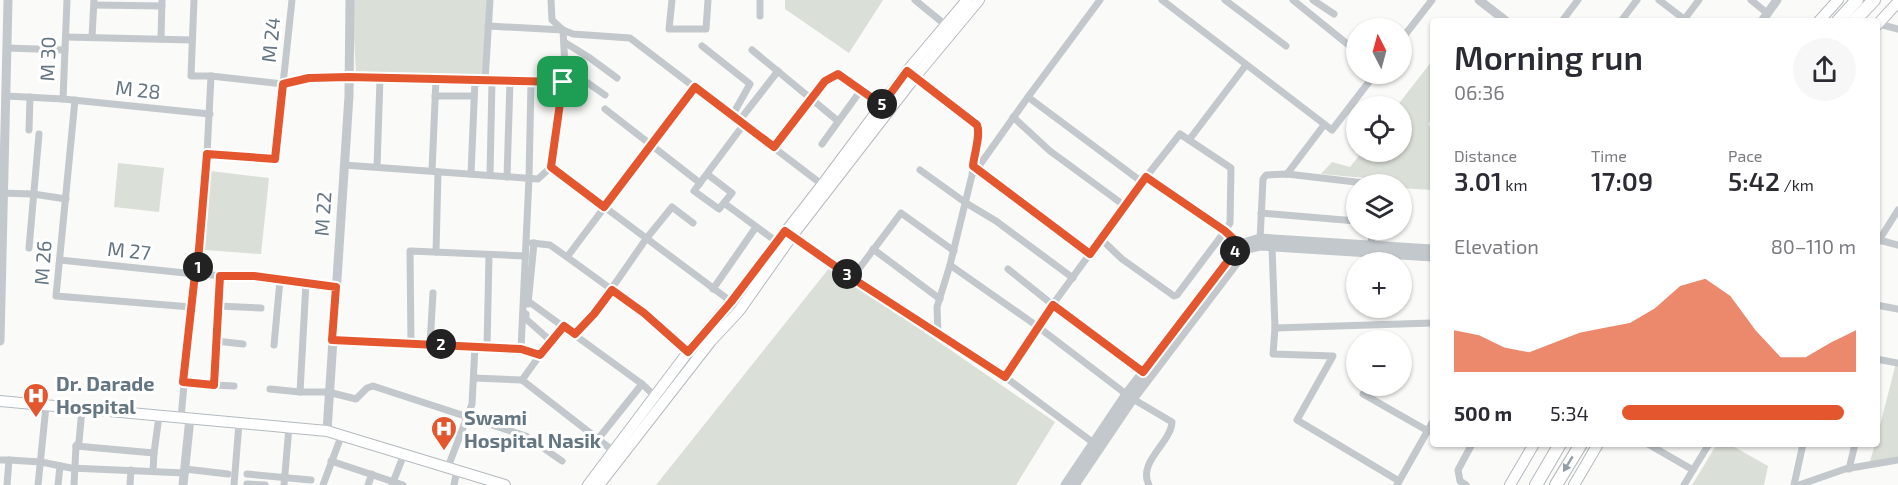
<!DOCTYPE html>
<meta charset="utf-8">
<style>
body{margin:0;font-family:"Exo 2",sans-serif;background:#f7f7f7;color:#2b2b33;height:100vh;display:flex;flex-direction:column;font-size:22px;white-space:nowrap}
*{box-sizing:border-box;margin:0}
p{font-size:20px;color:#7c7c81}
.icon{flex:none;width:33px;height:33px;fill:none;stroke:currentColor;stroke-width:2;stroke-linecap:round;stroke-linejoin:round}
.map{position:relative;flex:1;overflow:hidden}
.sheet{position:absolute;left:1430px;top:18px;width:450px;height:429px;display:flex;flex-direction:column;background:#fff;border-radius:6px;box-shadow:0 2px 4px #0004}
.sheet>*{flex:none}
.needle{width:39px;rotate:354deg}
.fabs{position:absolute;left:1346px;top:18px;display:grid;gap:12px}
.fabs a{display:grid;place-items:center;width:66px;height:66px;border-radius:50%;background:#fff;box-shadow:0 2px 4px #0004;font-size:30px}
.pin{position:absolute;display:grid;place-items:center;width:51px;height:51px;color:#fff;margin:-26px;border-radius:12px;box-shadow:0 3px 9px #0006}
.km{position:absolute;width:30px;height:30px;margin:-15px;border-radius:50%;background:#222;color:#fff;font-size:16px;line-height:30px;text-align:center}
.round{display:grid;place-items:center;flex:none;width:63px;height:63px;border-radius:32px;background:#f7f7f7}
.head{display:flex;align-items:center;justify-content:space-between;height:102px;padding:0 24px}
h1{font-size:33px;font-weight:600;line-height:45px}
.stats{display:grid;grid-template-columns:repeat(3,1fr);gap:9px;height:102px;padding:6px 24px}
.stats div{display:grid;align-content:center}
.stats b{font-size:26px;font-weight:600}
.stats small{font-size:16px;font-weight:400}
.stats p{font-size:16px}
.chart{height:168px;padding:12px 24px}
.chart p{display:flex;justify-content:space-between}
.chart svg{width:100%;height:108px;margin-top:6px;fill:#e4572e;opacity:.7}
ul{padding:0 24px;list-style:none;font-size:20px}
li{display:grid;grid-template-columns:96px 72px 1fr;align-items:center;height:45px}
li i{height:15px;border-radius:8px;background:#e4572e}
.map>svg:first-child{display:block}
</style>
<div class="map">
<svg width="1898" height="485" viewBox="0 0 1898 485">
<rect width="100%" height="100%" fill="#fafaf8"/>
<g fill="#dadfd7">
<polygon points="352,0 489,0 482,76 356,74"/>
<polygon points="785,0 883,0 849,53 785,9"/>
<polygon points="1432,61 1432,118 1428,124 1432,128 1432,190 1401,188 1401,184 1375,184 1376,179 1321,174 1332,162 1350,167 1362,152 1401,152 1401,106 1397,106"/>
<polygon points="118,163 164,168 159,212 114,207"/>
<polygon points="210,171 269,178 261,254 205,250"/>
<polygon points="830,267 1055,422 1016,485 656,485"/>
<polygon points="1896,363 1898,363 1898,456 1896,460 1869,465 1875,444 1876,444 1877,437"/>
<polygon points="1717,444 1729,444 1768,466 1764,485 1692,485"/>
</g>
<g fill="none" stroke-linecap="round" stroke-linejoin="round">
<defs>
<g id="secondary">
<polyline points="0,401 327,431 505,485"/>
<polyline points="588,485 688,352 731,302 822,185 907,71 967,0"/>
<polyline points="599,485 711,341 739,311 792,236 915,77 979,0"/>
</g>
<g id="primary">
<polyline points="1819,21 1838,0"/>
<polyline points="1876,26 1898,2"/>
<polyline points="1510,485 1534,444"/>
<polyline points="1574,485 1598,444"/>
</g>
<g id="motorway">
<polyline points="1838,21 1857,0"/>
<polyline points="1854,21 1874,0"/>
<polyline points="1536,485 1560,444"/>
<polyline points="1556,485 1581,444"/>
</g>
</defs>
<use href="#secondary" stroke="#b3babf" stroke-width="12"/>
<use href="#primary" stroke="#b5babe" stroke-width="12"/>
<use href="#motorway" stroke="#b4b9bd" stroke-width="14"/>
<g stroke="#c3c8cc" stroke-width="7">
<polyline points="194,0 191,76 211,76 207,154 197,273 220,276 253,276 336,287"/>
<polyline points="551,0 552,20 563,30"/>
<polyline points="672,0 669,29 706,29 708,0"/>
<polyline points="760,0 760,16"/>
<polyline points="915,0 948,27"/>
<polyline points="1162,0 1332,130 1375,74"/>
<polyline points="1225,0 1286,46"/>
<polyline points="1293,0 1356,51"/>
<polyline points="1313,0 1334,14"/>
<polyline points="1659,0 1684,19"/>
<polyline points="1751,0 1767,13"/>
<polyline points="94,5 162,6"/>
<polyline points="1562,21 1578,0"/>
<polyline points="1621,21 1637,0"/>
<polyline points="1683,21 1699,0"/>
<polyline points="1879,24 1898,29"/>
<polyline points="488,26 563,30"/>
<polyline points="66,37 192,40"/>
<polyline points="92,37 94,0"/>
<polyline points="161,39 162,0"/>
<polyline points="1401,40 1432,0"/>
<polyline points="564,42 590,58 617,78"/>
<polyline points="702,46 750,84 732,116"/>
<polyline points="7,48 65,50"/>
<polyline points="752,50 838,121"/>
<polyline points="565,67 605,95"/>
<polyline points="912,75 977,125 980,132 976,144 972,175 950,265 1037,326 1126,394"/>
<polyline points="211,76 283,84 309,78 349,77 563,82 551,167 733,303"/>
<polyline points="485,81 490,0"/>
<polyline points="563,82 565,67 563,30 573,34 630,38 824,186"/>
<polyline points="6,96 63,99 67,0"/>
<polyline points="435,96 474,96"/>
<polyline points="1028,97 1142,182"/>
<polyline points="63,99 210,114"/>
<polyline points="75,100 56,296 191,307 195,274 197,273"/>
<polyline points="605,109 700,183"/>
<polyline points="1013,117 1050,151 1125,206"/>
<polyline points="739,121 778,71"/>
<polyline points="29,130 30,97"/>
<polyline points="1189,140 1246,65"/>
<polyline points="822,144 861,90"/>
<polyline points="774,147 825,81 838,74 882,105"/>
<polyline points="207,154 275,159 292,0"/>
<polyline points="344,165 538,179 551,167"/>
<polyline points="377,167 380,78"/>
<polyline points="974,167 1090,254"/>
<polyline points="920,170 966,203 996,221 1073,278"/>
<polyline points="432,171 436,79"/>
<polyline points="974,173 1028,97 1100,0"/>
<polyline points="471,174 475,80"/>
<polyline points="707,174 732,193 719,209 694,191 744,124"/>
<polyline points="1287,174 1324,125"/>
<polyline points="490,175 492,81"/>
<polyline points="507,177 510,81"/>
<polyline points="0,193 33,194 66,199"/>
<polyline points="724,203 777,242"/>
<polyline points="1261,213 1356,221"/>
<polyline points="789,234 938,334"/>
<polyline points="1101,239 1122,259 1174,296 1177,295 1225,231 1146,177"/>
<polyline points="1260,240 1263,179 1266,175 1287,174 1373,184"/>
<polyline points="1879,240 1898,245"/>
<polyline points="532,243 550,245 567,257"/>
<polyline points="1876,245 1898,210"/>
<polyline points="1272,247 1275,328 1432,323"/>
<polyline points="29,248 39,134"/>
<polyline points="1371,248 1372,230"/>
<polyline points="873,249 940,299"/>
<polyline points="436,252 438,172"/>
<polyline points="60,260 195,274"/>
<polyline points="950,265 937,307 938,334 1005,377"/>
<polyline points="1008,269 1053,305 1143,372"/>
<polyline points="852,278 901,213 954,251"/>
<polyline points="713,289 756,227"/>
<polyline points="528,301 642,384 656,397"/>
<polyline points="528,304 534,243"/>
<polyline points="1876,305 1898,309"/>
<polyline points="218,306 261,308"/>
<polyline points="526,314 526,319 552,342 540,355"/>
<polyline points="1275,328 1273,354 1333,356 1297,420 1399,481"/>
<polyline points="575,334 594,314 646,239 672,207 693,223"/>
<polyline points="332,340 475,346 472,404 448,467"/>
<polyline points="216,341 243,344"/>
<polyline points="552,342 564,326"/>
<polyline points="411,343 410,251 525,256"/>
<polyline points="430,344 433,293"/>
<polyline points="274,345 280,280"/>
<polyline points="475,346 521,349 529,178 531,82"/>
<polyline points="487,347 489,255"/>
<polyline points="521,349 540,355 522,380 616,453"/>
<polyline points="688,352 644,313 567,257 695,87"/>
<polyline points="1876,359 1898,363"/>
<polyline points="474,378 522,380"/>
<polyline points="183,382 214,385 220,276"/>
<polyline points="214,385 234,386"/>
<polyline points="270,389 300,392 306,283"/>
<polyline points="300,392 328,392 356,399 367,388 373,386 526,436 562,461"/>
<polyline points="1363,394 1428,431"/>
<path d="M1133,399L1172,422C1171,443 1137,462 1149,485"/>
<polyline points="181,418 191,307"/>
<polyline points="598,439 642,384"/>
<polyline points="1095,444 1005,377 1037,326 1146,177 1180,134 1231,168 1230,223 1225,231 1242,249"/>
<polyline points="1648,444 1693,470 1684,485"/>
<polyline points="76,446 154,453 159,416"/>
<polyline points="0,460 9,460"/>
<polyline points="331,461 403,485"/>
<polyline points="185,469 228,474"/>
<polyline points="1849,469 1855,444"/>
<polyline points="1693,470 1709,444"/>
<polyline points="153,471 154,453"/>
<polyline points="247,474 311,480"/>
<polyline points="247,484 265,485"/>
<polyline points="7,485 9,460 41,462 71,468 185,473"/>
<polyline points="38,485 46,406"/>
<polyline points="58,485 60,466"/>
<polyline points="74,485 76,446 79,442 82,409"/>
<polyline points="130,485 131,470"/>
<polyline points="234,485 239,423"/>
<polyline points="284,485 289,427"/>
<polyline points="323,485 342,434"/>
<polyline points="368,485 372,474"/>
<polyline points="392,485 404,454"/>
<polyline points="454,485 457,470"/>
<polyline points="1397,485 1432,423"/>
<polyline points="1466,485 1460,481 1458,470 1472,444"/>
<polyline points="1794,485 1803,444"/>
<polyline points="1799,485 1845,469 1898,460"/>
</g>
<g stroke="#c3c8cc" stroke-width="9">
<polyline points="1479,0 1506,21"/>
<polyline points="1762,21 1777,0"/>
<polyline points="0,341 8,0"/>
<polyline points="327,431 349,96 350,0"/>
<polyline points="183,485 190,418"/>
<polyline points="1065,485 1126,394 1243,243 1260,238 1432,249"/>
<polyline points="1075,485 1133,399 1247,249 1260,246 1432,257"/>
</g>
<use href="#secondary" stroke="#fff" stroke-width="10"/>
<use href="#primary" stroke="#fff" stroke-width="10"/>
<use href="#motorway" stroke="#fff" stroke-width="12"/>
</g>
<defs><path id="oneway-solid" d="M-6-.8H1V-3.2L6.5 0L1 3.2V.8H-6Z" transform="scale(1.5)"/></defs>
<use fill="#939fa8" href="#oneway-solid" transform="translate(1568 464) rotate(121)"/>
<g fill="none" stroke-linecap="round" stroke-linejoin="round">
<defs>
<path id="route" d="M907,71L977,125C981,135 974,154 973,166L1090,254L1146,177L1225,231L1240,245L1143,372L1053,305L1005,377L852,278L785,231L731,302L688,352L644,313L612,290L594,314L575,334L564,326L540,355L521,349L332,340L336,287L254,276H220L214,385L183,382L195,274L197,273L207,154L275,159L283,84L309,78L349,77L563,82L551,167L604,207L695,87L774,147L825,81L838,74L882,105Z"/>
</defs>
<use href="#route" stroke="#fff" stroke-width="12"/>
<use href="#route" stroke="#e4572e" stroke-width="8"/>
</g>
<defs>
<symbol id="hospital-pin" viewBox="-11 -11 22 30"><path d="M0 17L-7.5 6A9.5 9.5 0 1 1 7.5 6Z" fill="#e4572e" stroke="#fff"/><path d="M-5-5h3v3.5h4V-5h3V5h-3V1.5h-4V5h-3Z" fill="#fff"/></symbol>
</defs>
<g fill-rule="evenodd">
<use href="#hospital-pin" x="21" y="381" width="30" height="40"/>
<use href="#hospital-pin" x="429" y="414" width="30" height="40"/>
</g>
<g text-anchor="middle" stroke-width="6" stroke-linejoin="round" paint-order="stroke">
<g font-size="20" fill="#657683" stroke="#fff">
<text transform="translate(271 40) rotate(-84)" y="7">M 24</text>
<text transform="translate(48 59) rotate(-88)" y="7">M 30</text>
<text transform="translate(138 90) rotate(6)" y="7">M 28</text>
<text transform="translate(323 214) rotate(-86)" y="7">M 22</text>
<text transform="translate(129 251) rotate(6)" y="7">M 27</text>
<text transform="translate(43 263) rotate(-86)" y="7">M 26</text>
</g>
<g font-size="20" font-weight="bold" fill="#657683" stroke="#fff" text-anchor="start">
<text x="56" y="391">Dr. Darade<tspan x="56" dy="23">Hospital</tspan></text>
<text x="464" y="425">Swami<tspan x="464" dy="23">Hospital Nasik</tspan></text>
</g>
</g>
</svg>
<div class="fabs">
<a><svg class="needle" viewBox="-14 -14 28 28"><path d="M0-13l5 13h-10z" fill="#e53935"/><path d="M0 13l5-13h-10z" fill="#7c7c81"/></svg></a>
<a><svg class="icon" aria-label="locate" viewBox="0 0 24 24"><circle cx="12" cy="12" r="6"/><path d="M12 2v4M12 18v4M2 12h4M18 12h4"/></svg></a>
<a><svg class="icon" aria-label="layers" viewBox="0 0 24 24"><path d="M12 4l9 5-9 5-9-5zM3 14l9 5 9-5"/></svg></a>
<a>+</a>
<a>−</a>
</div>
<div class="pin" style="left:563px;top:82px;background:#1e9e55"><svg class="icon" aria-label="arrive" viewBox="0 0 24 24"><path d="M6 21V4h12l-3 4 3 4H6"/></svg></div>
<b class="km" style="left:198px;top:267px">1</b>
<b class="km" style="left:441px;top:344px">2</b>
<b class="km" style="left:847px;top:274px">3</b>
<b class="km" style="left:1235px;top:251px">4</b>
<b class="km" style="left:882px;top:104px">5</b>
<section class="sheet">
<div class="head"><div><h1>Morning run</h1><p>06:36</p></div><a class="round"><svg class="icon" aria-label="share" viewBox="0 0 24 24"><path d="M12 15V3M7 8l5-5 5 5M5 13v7h14v-7"/></svg></a></div>
<div class="stats">
<div><p>Distance</p><b>3.01<small> km</small></b></div>
<div><p>Time</p><b>17:09</b></div>
<div><p>Pace</p><b>5:42<small> /km</small></b></div>
</div>
<div class="chart"><p><span>Elevation</span>80–110 m</p>
<svg viewBox="0 0 160 44" preserveAspectRatio="none"><path d="M0 44V27L10 29L20 34L30 36L40 32L50 28L60 26L70 24L80 18L90 9L100 6L110 13L120 27L130 38L140 38L150 32L160 27V44z"/></svg>
</div>
<ul>
<li><b>500 m</b>5:34<i style="width:95%"></i></li>
</ul>
</section>
</div>
